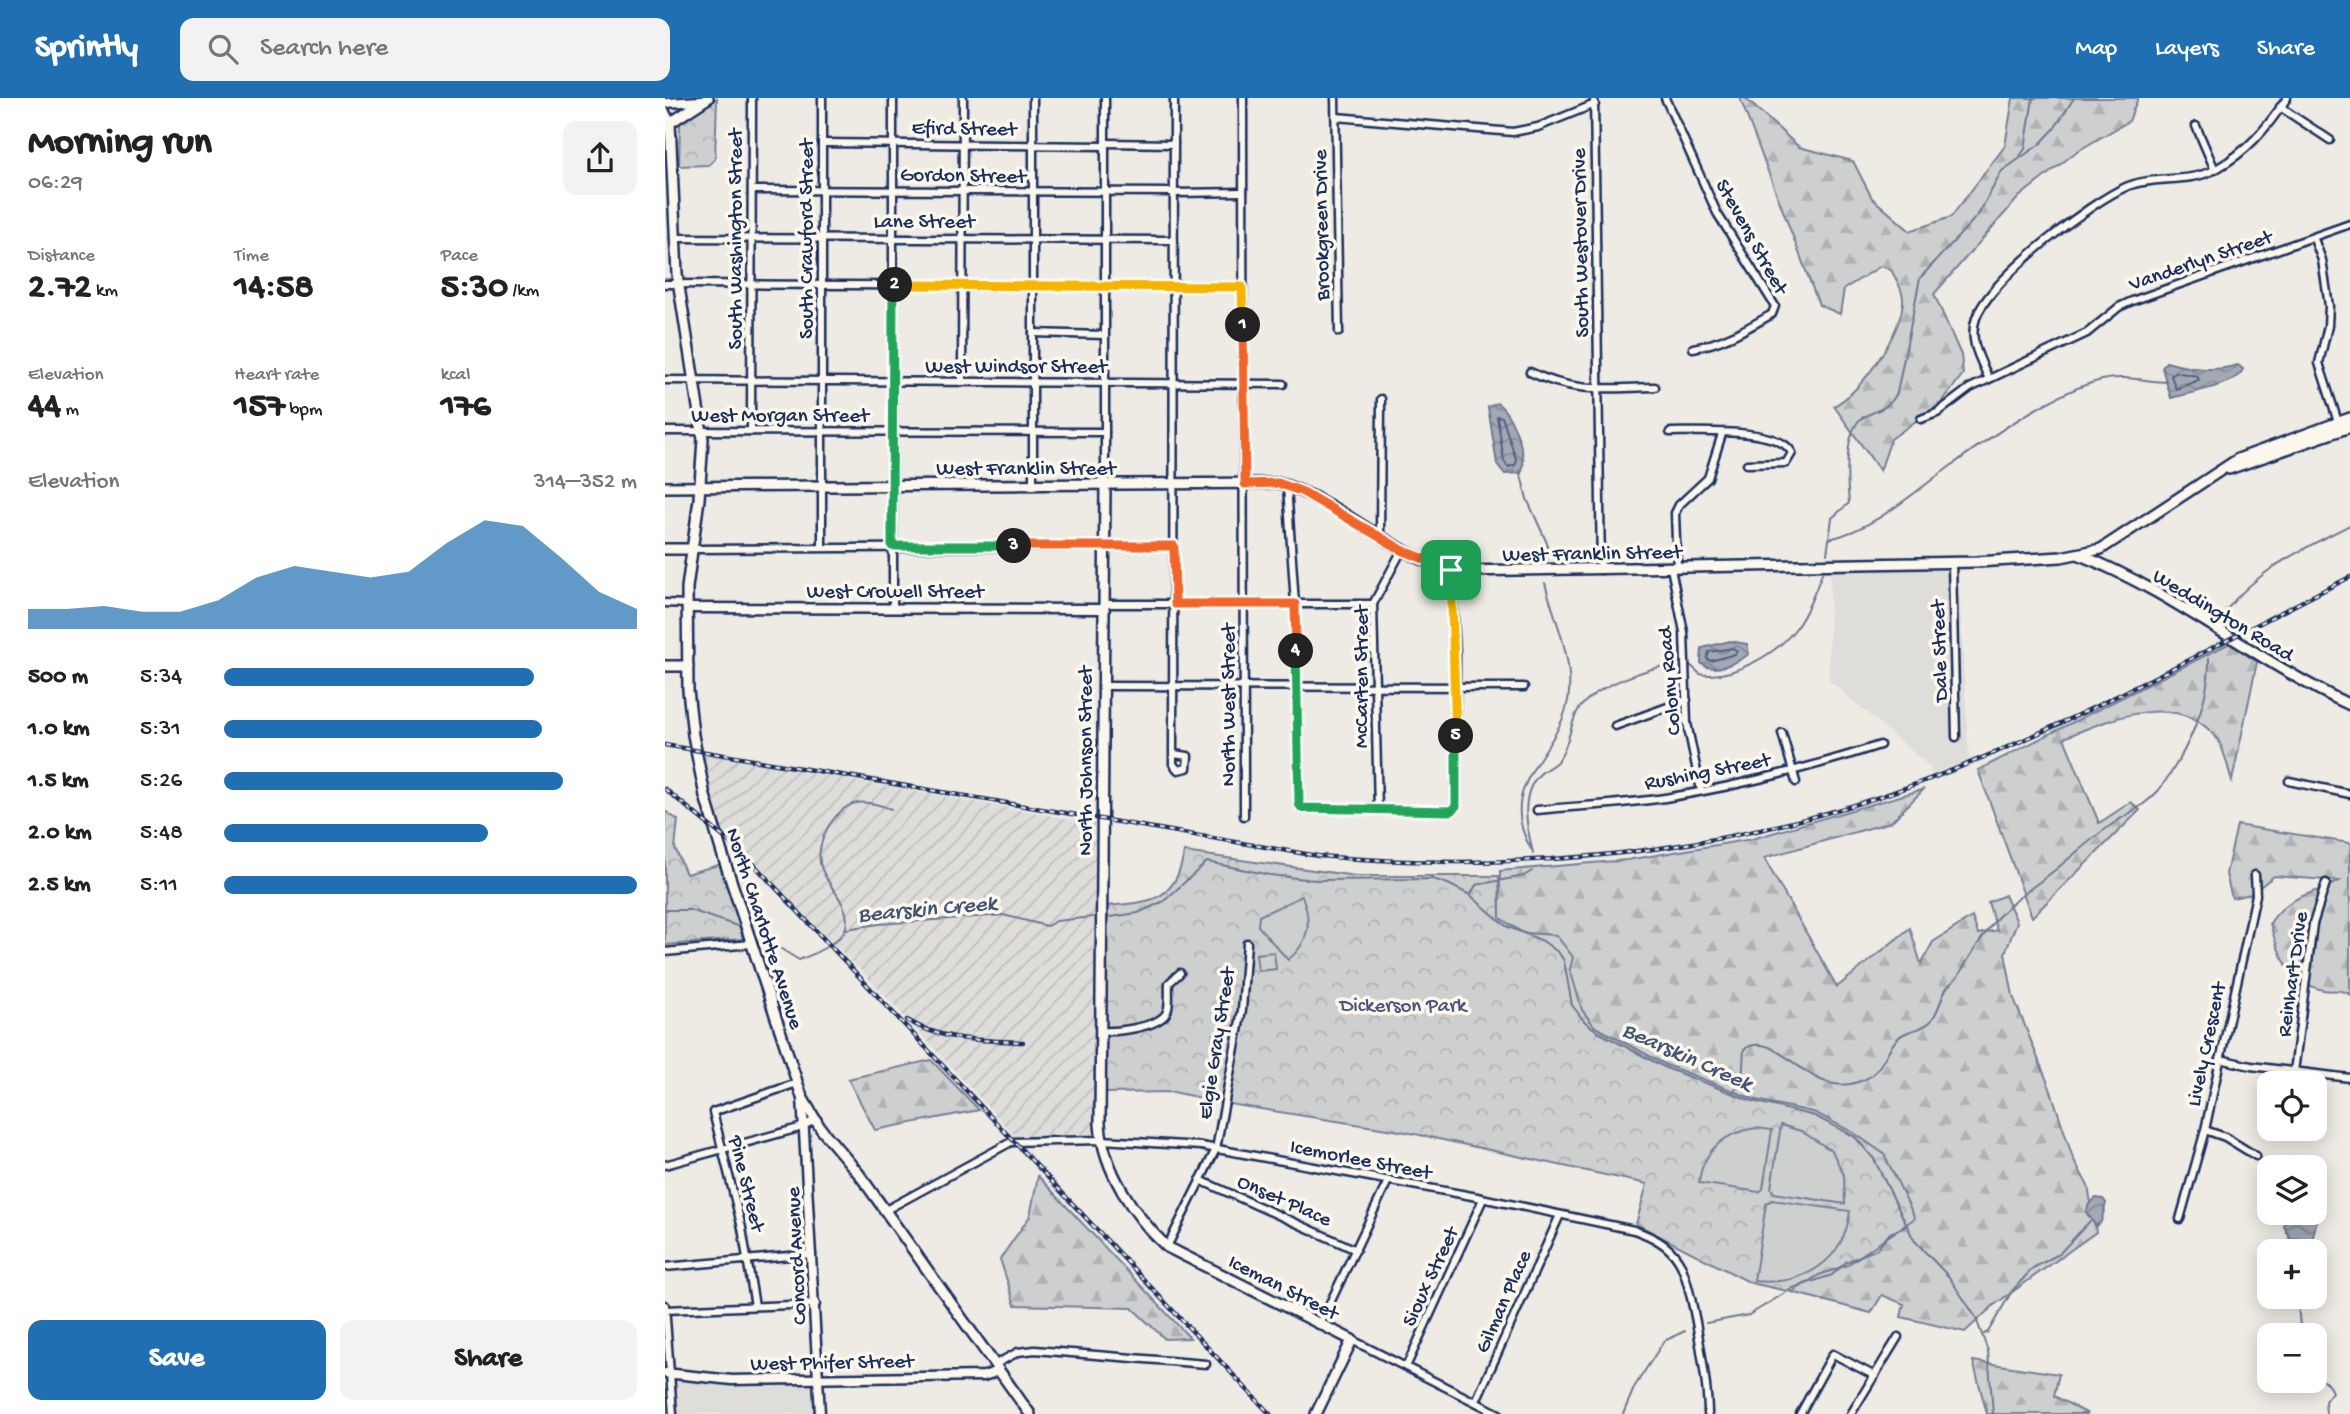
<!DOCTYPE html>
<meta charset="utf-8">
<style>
body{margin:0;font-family:"Gochi Hand",sans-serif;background:#f2f2f2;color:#222;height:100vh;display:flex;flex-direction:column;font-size:26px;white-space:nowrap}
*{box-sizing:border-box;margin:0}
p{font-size:23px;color:#767676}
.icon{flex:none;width:38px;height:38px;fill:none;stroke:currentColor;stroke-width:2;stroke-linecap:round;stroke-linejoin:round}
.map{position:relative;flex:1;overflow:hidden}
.sheet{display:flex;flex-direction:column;background:#fff;width:665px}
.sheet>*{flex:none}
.fabs{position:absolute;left:1592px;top:973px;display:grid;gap:14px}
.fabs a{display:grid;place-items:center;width:70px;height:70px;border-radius:14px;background:#fff;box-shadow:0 4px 18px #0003;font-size:35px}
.pin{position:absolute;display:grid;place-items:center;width:60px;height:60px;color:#fff;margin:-30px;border-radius:14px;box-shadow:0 4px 10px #0006}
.km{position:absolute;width:35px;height:35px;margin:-18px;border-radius:50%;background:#222;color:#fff;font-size:19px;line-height:35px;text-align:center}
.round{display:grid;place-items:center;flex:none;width:74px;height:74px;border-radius:14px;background:#f2f2f2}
.summary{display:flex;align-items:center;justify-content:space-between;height:119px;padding:0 28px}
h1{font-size:38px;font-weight:700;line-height:52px}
.metrics{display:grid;grid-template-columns:repeat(3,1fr);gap:10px;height:119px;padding:7px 28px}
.metrics div{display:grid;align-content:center}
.metrics b{font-size:35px;font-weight:700}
.metrics small{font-size:19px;font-weight:400}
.metrics p{font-size:19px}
.chart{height:196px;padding:14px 28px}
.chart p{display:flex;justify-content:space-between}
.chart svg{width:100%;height:126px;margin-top:7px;fill:#1f6fb2;opacity:.7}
.primary-button{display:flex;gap:14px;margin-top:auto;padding:14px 28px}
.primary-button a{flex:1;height:80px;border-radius:14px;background:#1f6fb2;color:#fff;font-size:28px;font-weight:700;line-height:80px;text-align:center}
.primary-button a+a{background:#f2f2f2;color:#222}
ul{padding:0 28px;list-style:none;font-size:23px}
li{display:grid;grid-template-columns:112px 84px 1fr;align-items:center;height:52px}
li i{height:18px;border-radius:9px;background:#1f6fb2}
header{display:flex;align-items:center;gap:42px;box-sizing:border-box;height:98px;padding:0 35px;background:#1f6fb2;color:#fff}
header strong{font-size:33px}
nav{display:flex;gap:38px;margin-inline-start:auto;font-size:24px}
.search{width:490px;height:63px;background:#f2f2f2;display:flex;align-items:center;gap:18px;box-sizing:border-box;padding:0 24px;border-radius:14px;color:#767676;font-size:26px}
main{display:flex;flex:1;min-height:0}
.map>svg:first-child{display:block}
</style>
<header>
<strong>Sprintly</strong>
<div class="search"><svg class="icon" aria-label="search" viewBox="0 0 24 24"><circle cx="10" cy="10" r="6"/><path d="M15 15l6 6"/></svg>Search here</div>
<nav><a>Map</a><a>Layers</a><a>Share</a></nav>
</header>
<main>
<section class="sheet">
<div class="summary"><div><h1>Morning run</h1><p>06:29</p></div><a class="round"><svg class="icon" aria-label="share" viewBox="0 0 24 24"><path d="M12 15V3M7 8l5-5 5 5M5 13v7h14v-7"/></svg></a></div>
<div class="metrics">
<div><p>Distance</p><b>2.72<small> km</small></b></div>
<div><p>Time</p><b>14:58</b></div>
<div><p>Pace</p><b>5:30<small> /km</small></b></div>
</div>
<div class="metrics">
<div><p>Elevation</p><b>44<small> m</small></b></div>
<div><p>Heart rate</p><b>157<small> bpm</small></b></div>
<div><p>kcal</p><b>176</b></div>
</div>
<div class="chart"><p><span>Elevation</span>314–352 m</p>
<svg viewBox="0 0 160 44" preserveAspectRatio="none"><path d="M0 44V37L10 37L20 36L30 38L40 38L50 34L60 26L70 22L80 24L90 26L100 24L110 14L120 6L130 8L140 19L150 31L160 37V44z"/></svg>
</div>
<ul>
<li><b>500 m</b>5:34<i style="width:75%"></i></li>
<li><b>1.0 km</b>5:31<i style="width:77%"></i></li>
<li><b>1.5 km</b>5:26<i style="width:82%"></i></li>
<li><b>2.0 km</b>5:48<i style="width:64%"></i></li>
<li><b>2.5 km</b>5:11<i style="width:100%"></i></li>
</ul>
<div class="primary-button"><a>Save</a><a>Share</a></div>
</section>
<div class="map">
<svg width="1685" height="1316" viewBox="0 0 1685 1316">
<defs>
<pattern id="industrial-furrows" width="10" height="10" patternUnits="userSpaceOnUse" patternTransform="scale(1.75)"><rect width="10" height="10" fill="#deddda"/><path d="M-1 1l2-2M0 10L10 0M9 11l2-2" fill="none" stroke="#bebebe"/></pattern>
<pattern id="forest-firs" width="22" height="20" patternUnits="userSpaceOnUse" patternTransform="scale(1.75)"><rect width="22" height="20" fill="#cecfcf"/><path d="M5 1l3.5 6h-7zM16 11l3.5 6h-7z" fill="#b0b2b4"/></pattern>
<pattern id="park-crowns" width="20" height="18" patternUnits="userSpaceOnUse" patternTransform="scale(1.75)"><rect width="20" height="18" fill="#cecfcf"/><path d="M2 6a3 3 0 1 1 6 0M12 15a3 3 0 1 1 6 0" fill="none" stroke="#b0b2b4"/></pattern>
<pattern id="water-waves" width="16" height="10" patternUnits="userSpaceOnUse" patternTransform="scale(1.75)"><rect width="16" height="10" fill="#a3a8b4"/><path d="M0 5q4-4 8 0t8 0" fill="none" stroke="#848996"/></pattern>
</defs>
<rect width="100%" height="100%" fill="#eeebe4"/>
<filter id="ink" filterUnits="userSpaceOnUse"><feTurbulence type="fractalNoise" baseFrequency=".0143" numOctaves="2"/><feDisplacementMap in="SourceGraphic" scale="14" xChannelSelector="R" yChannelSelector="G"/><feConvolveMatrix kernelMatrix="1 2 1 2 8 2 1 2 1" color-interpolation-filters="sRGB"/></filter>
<g filter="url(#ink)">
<g fill="#deddda">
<polygon points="1165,472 1293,472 1304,662 1266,677 1265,669 1164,582"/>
<polygon points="9,1279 49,1285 150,1284 150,1316 0,1316 0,1313 11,1312"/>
</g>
<polygon fill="url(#industrial-furrows)" points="35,655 432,726 431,1037 352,1040 214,891 55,732 40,692"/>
<g fill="url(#forest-firs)" stroke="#747f96" stroke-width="2">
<path d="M1075,0H1080L1134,49L1188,63L1207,100L1245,133L1286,119L1340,48L1348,0H1473L1464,23L1411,54L1354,99L1269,196L1296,257L1298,276L1277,304L1226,341L1215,373L1169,308C1198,292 1235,237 1238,204C1239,194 1231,181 1226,172L1216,168L1179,191L1175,216L1154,207Z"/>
<path d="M1565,545L1592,564L1567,683C1563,671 1560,653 1553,642C1516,591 1446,620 1399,640L1434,725L1466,704L1475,712L1367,819L1313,672Z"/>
<polygon points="1259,691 1226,724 1099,760 1172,889 1245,830 1256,866 1268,844 1307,819 1313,836 1332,832 1323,804 1340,797 1352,824 1340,855 1348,898 1386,993 1408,1060 1423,1088 1431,1134 1329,1207 1300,1234 1236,1219 1239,1206 1217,1197 1206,1215 1127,1194 1154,1177 1182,1167 1151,1015 1091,1002 1001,967 930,929 917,912 891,837 858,835 835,820 835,773 962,762 1087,741"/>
<path d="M1572,727L1685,745V897C1676,890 1668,894 1658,892C1624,884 1613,856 1605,825C1625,795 1646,798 1674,783L1609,778L1586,796L1567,800L1561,776Z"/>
<polygon points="266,962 314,1012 210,1032 183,981"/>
<polygon points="373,1078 525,1240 500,1241 467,1210 350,1207 335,1161 365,1118"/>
<polygon points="1308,1263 1394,1276 1389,1298 1423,1316 1322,1316"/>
</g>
<g fill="url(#park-crowns)" stroke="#747f96" stroke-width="2">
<polygon points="52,0 50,61 44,67 14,68 15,25"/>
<polygon points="0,713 13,722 10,750 21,776 57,766 78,841 0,847"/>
<path d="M519,754L691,778H834L835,820L858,835L891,837L908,859L905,871L917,912L930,929L1001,967L1091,1002L1151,1015L1189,1035L1219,1056L1250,1120L1182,1167L1154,1177L1127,1194L1086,1185L971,1126L982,1086L741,1034L564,1006L508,994L440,995L441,808C484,804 511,805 519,754Z"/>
</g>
<g fill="#cecfcf" stroke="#747f96" stroke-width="2">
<path d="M637,798C647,823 645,844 623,862L593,828L594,818Z"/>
<polygon points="609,854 611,871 593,873 591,856"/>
<polygon points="1116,1027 1136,1033 1167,1053 1179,1077 1180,1106 1109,1095 1106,1090"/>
<path d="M1091,1030L1107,1032L1098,1091L1094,1094L1034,1085C1037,1053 1060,1034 1091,1030Z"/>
<path d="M1107,1102L1185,1113C1179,1164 1139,1188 1089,1183L1101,1106Z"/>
</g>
<g fill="url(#water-waves)" stroke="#6d7892" stroke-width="2">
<path d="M1501,264C1526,271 1549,274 1573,267L1578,271C1573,287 1523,295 1506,300L1497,270Z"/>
<path d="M832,305C846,313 865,361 856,375L840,376L832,366L823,309Z"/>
<path d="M1065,543L1082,546L1084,556C1073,564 1048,577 1036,565L1037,550Z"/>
<polygon points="1650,1088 1656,1107 1647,1142 1625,1140 1619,1128 1622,1115 1650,1115"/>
<polygon points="1431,1100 1438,1101 1441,1105 1436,1124 1431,1128 1421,1114 1424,1106"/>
</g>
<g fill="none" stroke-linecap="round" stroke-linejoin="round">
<g stroke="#515f80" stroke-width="2">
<polygon points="1510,274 1532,278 1534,282 1511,291 1506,278"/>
<polygon points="832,318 837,319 852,364 850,367 843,369 839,363"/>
<polygon points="1068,550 1072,553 1070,556 1046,563 1042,561 1044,554"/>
</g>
<g stroke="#6d7892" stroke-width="2">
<polyline points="1355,58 1360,51 1368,0"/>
<polyline points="855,373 862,401 882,445 882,465"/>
<path d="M1164,441C1211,430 1245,397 1283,370C1322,341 1389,293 1437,282C1457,277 1481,283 1501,284"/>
<path d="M1162,456L1167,420L1184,405C1182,384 1178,334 1197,320C1212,311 1223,312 1232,295L1255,180L1313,117L1337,73L1375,46L1389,31L1409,0"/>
<path d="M1554,522C1586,475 1635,452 1685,427"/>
<path d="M1023,565L1035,576C1067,582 1113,555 1131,530C1143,513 1150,494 1157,475"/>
<path d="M866,751C827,683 900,655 904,594C907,556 889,521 880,485"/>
<path d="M868,755C862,731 854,697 874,677C881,670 890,668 895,660C904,646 905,628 912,614C928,586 988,569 1018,564"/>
<polyline points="806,796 811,787 859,778 867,773"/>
<polyline points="0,812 25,812 72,828"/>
<polyline points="445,819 473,815 499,803 542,764 605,777 650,782 768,781 783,786 805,797 841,828 878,843 894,855 899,863 907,907 919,923 933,934 1001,970 1087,1003 1150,1018 1190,1039 1209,1061 1249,1142 1284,1179 1310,1218 1323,1253 1328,1316"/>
<polyline points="181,831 214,826 338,817 382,828 391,823 428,819"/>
<path d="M95,838L134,862C148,857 176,844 181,829C187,805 159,787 155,765C153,753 157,740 163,729C181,701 196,700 226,711"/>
<path d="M1067,994L1077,985L1079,951C1115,928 1142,1004 1196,983C1218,975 1219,954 1233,940C1242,931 1256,933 1265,924C1274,914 1275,902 1281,891C1285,885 1292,881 1295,875C1306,857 1318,836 1333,819C1350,800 1370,788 1390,772C1410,756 1429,738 1452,723C1467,713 1482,706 1494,692C1521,656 1545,606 1544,560"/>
<polyline points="1620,1153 1625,1138"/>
<polyline points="1632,1199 1636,1237"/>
<polyline points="1041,1225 1084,1217 1128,1190 1167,1177 1181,1164 1212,1151 1225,1135 1240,1129"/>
<polyline points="1319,1236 1323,1234 1347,1193 1368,1170 1394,1156 1425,1123"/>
<polyline points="1650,1276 1663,1286 1667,1294 1660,1303 1661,1316"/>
<polyline points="958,1316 970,1288 999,1243 1020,1233"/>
</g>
<defs>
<g id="minor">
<polyline points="228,0 228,509"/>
<polyline points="440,0 440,386"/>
<polyline points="578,0 579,718"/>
<polyline points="670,0 674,234"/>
<polyline points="929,0 936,472"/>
<path d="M1000,0L1052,115L1110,208L1107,216C1081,231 1058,245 1028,250"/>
<polyline points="1615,9 1665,42"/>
<polyline points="671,19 848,34 873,29 930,6"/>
<polyline points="1531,28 1550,72"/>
<polyline points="157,45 440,48"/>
<polyline points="440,45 509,46"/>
<polyline points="87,92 509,94"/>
<polyline points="509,95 578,94"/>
<polyline points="9,140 508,142"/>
<polyline points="1649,141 1657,162 1664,208 1663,228 1654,265 1673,324"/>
<polyline points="0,186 577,189"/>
<polyline points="368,235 439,237"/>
<path d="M865,274C910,296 943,290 990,289"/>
<path d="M1324,281C1315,261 1303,242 1311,220C1325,181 1425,104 1463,88C1491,77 1523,86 1551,71C1582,54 1602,30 1622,0"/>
<polyline points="0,282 618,286"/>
<polyline points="297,284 298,0"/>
<polyline points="1256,321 1272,315 1305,290 1422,235 1454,209 1467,203 1685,126"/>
<polyline points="0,333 440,334"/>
<polyline points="86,333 87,0"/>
<path d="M1005,334C1031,334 1115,329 1127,355L1121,365L1082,366"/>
<polyline points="368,387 368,0"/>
<polyline points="622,388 630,506 634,706 637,710 786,713 791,708 791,554 786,472"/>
<polyline points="715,439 716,301"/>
<polyline points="157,448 157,0"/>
<polyline points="27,451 509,448"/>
<polyline points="1287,465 1291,639"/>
<polyline points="1006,470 1019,534 1022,625 1036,693"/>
<polyline points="1012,470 1010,415 1014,407 1043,380 1057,336"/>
<polyline points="0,505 22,506"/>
<polyline points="438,506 708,506"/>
<polyline points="438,588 859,589"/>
<polyline points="950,628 1022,602"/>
<polyline points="1117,635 1131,684"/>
<polyline points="508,656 523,658 522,670 513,672 508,666 509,0"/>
<polyline points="1624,683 1685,696"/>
<polyline points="713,712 708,506 737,452"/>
<path d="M872,712C914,708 958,706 1000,700C1073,688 1145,670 1215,647"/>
<polyline points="0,854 86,846"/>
<path d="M436,933C451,934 489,930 500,917C506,910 503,894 504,885L515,875"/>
<polyline points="1555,961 1586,968 1685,980"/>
<polyline points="1629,974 1648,826 1661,785"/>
<polyline points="1540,1032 1560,1039 1591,1058"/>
<polyline points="0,1067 134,1030 152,1021"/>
<polyline points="535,1082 691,1152"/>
<path d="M219,1113L346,1044L437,1042L536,1048L807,1098L969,1132C986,1138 1003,1146 1013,1162C1027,1182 1043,1289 1043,1316"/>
<polyline points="1515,1121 1540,1032 1591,797 1590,777"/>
<polyline points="502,1149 551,1051 577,912 582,845"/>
<polyline points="0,1169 147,1156"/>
<polyline points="0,1207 8,1316"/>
<polyline points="90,1208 77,1130 48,1014 132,985"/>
<polyline points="0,1212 151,1206"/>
<polyline points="655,1226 723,1083"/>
<polyline points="687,1242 834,1316"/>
<polyline points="329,1267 353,1254 370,1252 541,1266"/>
<polyline points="741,1269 818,1101"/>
<polyline points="811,1303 895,1117"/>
<polyline points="1135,1316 1168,1256 1210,1278"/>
<polyline points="1186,1316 1233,1239"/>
</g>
<g id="tertiary">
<polyline points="0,5 36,3"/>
<polyline points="0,14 5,25"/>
<polyline points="22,510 438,511"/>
<polyline points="137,999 155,1316"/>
<polyline points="0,1275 67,1282 319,1278 333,1273"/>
</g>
<g id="secondary">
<polyline points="43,0 5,25 12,176 38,341 34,401 22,490 23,592 28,637 40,698 57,755 137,999 156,1031 194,1076 365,1316"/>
<polyline points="1564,371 1685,329"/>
<path d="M440,386L435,1026C438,1072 469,1118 502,1149L687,1242L651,1316"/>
<path d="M0,389L613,385C678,403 727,460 794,473L1311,464L1396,459L1436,451L1573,361L1685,320"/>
<polyline points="0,451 27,451"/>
<path d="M1415,457C1511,495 1592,564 1685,607"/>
<polyline points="0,568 23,568"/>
</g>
</defs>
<use href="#minor" stroke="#1b2f5e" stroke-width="11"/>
<use href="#tertiary" stroke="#1b2f5e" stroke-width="13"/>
<use href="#secondary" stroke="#1b2f5e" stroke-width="14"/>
<use href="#minor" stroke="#fbf7ec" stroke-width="6"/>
<use href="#tertiary" stroke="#fbf7ec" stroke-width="8"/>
<use href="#secondary" stroke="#fbf7ec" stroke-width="9"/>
<defs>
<g id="rail">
<path d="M0,647L653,758C856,775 1059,757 1251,686C1401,631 1542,551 1685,479"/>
<polyline points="0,691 79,756 605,1316"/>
<path d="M242,922C279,944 317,942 358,944"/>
</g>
</defs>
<use href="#rail" stroke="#1b2f5e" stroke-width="4.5"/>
<use href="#rail" stroke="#fbf7ec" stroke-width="2" stroke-dasharray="5" stroke-linecap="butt"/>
</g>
</g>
<g fill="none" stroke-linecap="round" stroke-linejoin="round" filter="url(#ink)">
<defs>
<polyline id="split-1" points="578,227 580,386 613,385 638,394 737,452 786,472"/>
<polyline id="split-2" points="230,187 577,189 578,227"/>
<polyline id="split-3" points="230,187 228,187 227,448 349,448"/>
<polyline id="split-4" points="349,448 509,448 510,506 630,506 631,553"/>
<polyline id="split-5" points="631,553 634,706 637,710 786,713 791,708 791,638"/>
<polyline id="split-6" points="786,472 791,638"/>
</defs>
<use href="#split-1" stroke="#fff" stroke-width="14"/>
<use href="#split-2" stroke="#fff" stroke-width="14"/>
<use href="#split-3" stroke="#fff" stroke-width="14"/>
<use href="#split-4" stroke="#fff" stroke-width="14"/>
<use href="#split-5" stroke="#fff" stroke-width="14"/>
<use href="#split-6" stroke="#fff" stroke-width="14"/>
<use href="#split-1" stroke="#f0652b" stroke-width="9"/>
<use href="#split-2" stroke="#f5b400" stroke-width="9"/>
<use href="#split-3" stroke="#22a559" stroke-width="9"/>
<use href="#split-4" stroke="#f0652b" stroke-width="9"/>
<use href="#split-5" stroke="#22a559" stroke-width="9"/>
<use href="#split-6" stroke="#f5b400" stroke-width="9"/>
</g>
<g text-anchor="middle" stroke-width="7" stroke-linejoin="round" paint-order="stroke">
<g font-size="21" fill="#1b2f5e" stroke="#fbf7ec">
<text transform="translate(299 29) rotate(1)" y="7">Efird Street</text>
<text transform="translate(298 76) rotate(1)" y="7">Gordon Street</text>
<text x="259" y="129">Lane Street</text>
<text transform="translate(655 127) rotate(-91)" y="7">Brookgreen Drive</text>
<text transform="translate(1088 138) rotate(61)" y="7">Stevens Street</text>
<text transform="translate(69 141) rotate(-90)" y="7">South Washington Street</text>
<text transform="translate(140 141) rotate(-90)" y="7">South Crawford Street</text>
<text transform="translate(914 145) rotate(-91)" y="7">South Westover Drive</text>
<text transform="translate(1535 161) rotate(-19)" y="7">Vanderlyn Street</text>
<text x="351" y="274">West Windsor Street</text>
<text x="115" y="323">West Morgan Street</text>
<text x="361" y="376">West Franklin Street</text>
<text transform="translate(927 454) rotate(-1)" y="7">West Franklin Street</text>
<text x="230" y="499">West Crowell Street</text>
<text transform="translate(1559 516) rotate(31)" y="7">Weddington Road</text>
<text transform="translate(1273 553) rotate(-92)" y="7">Dale Street</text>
<text transform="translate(695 579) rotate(-90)" y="7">McCarten Street</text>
<text transform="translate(1003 583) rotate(-95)" y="7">Colony Road</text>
<text transform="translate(562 607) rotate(-90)" y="7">North West Street</text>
<text transform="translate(419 663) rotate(-90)" y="7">North Johnson Street</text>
<text transform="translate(1042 672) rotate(-11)" y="7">Rushing Street</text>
<text transform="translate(101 830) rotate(72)" y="7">North Charlotte Avenue</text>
<text transform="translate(1626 876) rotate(-82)" y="7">Reinhart Drive</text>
<text transform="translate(550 945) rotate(-81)" y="7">Elgie Gray Street</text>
<text transform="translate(1540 946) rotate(-78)" y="7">Lively Crescent</text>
<text transform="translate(696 1060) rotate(11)" y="7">Icemorlee Street</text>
<text transform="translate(83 1085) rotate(76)" y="7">Pine Street</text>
<text transform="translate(620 1101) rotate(24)" y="7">Onset Place</text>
<text transform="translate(130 1158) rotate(-93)" y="7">Concord Avenue</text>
<text transform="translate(764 1178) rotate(-65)" y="7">Sioux Street</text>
<text transform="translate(619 1188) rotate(27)" y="7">Iceman Street</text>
<text transform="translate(837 1203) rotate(-66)" y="7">Gilman Place</text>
<text transform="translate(167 1263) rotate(-1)" y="7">West Phifer Street</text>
</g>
<g font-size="21" fill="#48577a" stroke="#fbf7ec">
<text x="738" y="913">Dickerson Park</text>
</g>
<g font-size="23" font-style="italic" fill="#445378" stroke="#fbf7ec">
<text transform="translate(262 809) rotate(-5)" y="8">Bearskin Creek</text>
<text transform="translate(1023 957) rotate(24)" y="8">Bearskin Creek</text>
</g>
</g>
</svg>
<div class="fabs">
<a><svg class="icon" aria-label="locate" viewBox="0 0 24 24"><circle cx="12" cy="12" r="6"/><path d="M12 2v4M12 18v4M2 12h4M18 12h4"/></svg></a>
<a><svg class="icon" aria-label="layers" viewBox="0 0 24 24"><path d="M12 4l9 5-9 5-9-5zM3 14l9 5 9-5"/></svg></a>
<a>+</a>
<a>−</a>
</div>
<div class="pin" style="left:786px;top:472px;background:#1e9e55"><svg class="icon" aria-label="arrive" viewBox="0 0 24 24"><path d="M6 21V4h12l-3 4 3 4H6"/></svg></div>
<b class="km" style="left:578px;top:227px">1</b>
<b class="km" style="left:230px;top:187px">2</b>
<b class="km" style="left:349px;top:448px">3</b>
<b class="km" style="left:631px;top:553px">4</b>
<b class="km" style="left:791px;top:638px">5</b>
</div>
</main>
